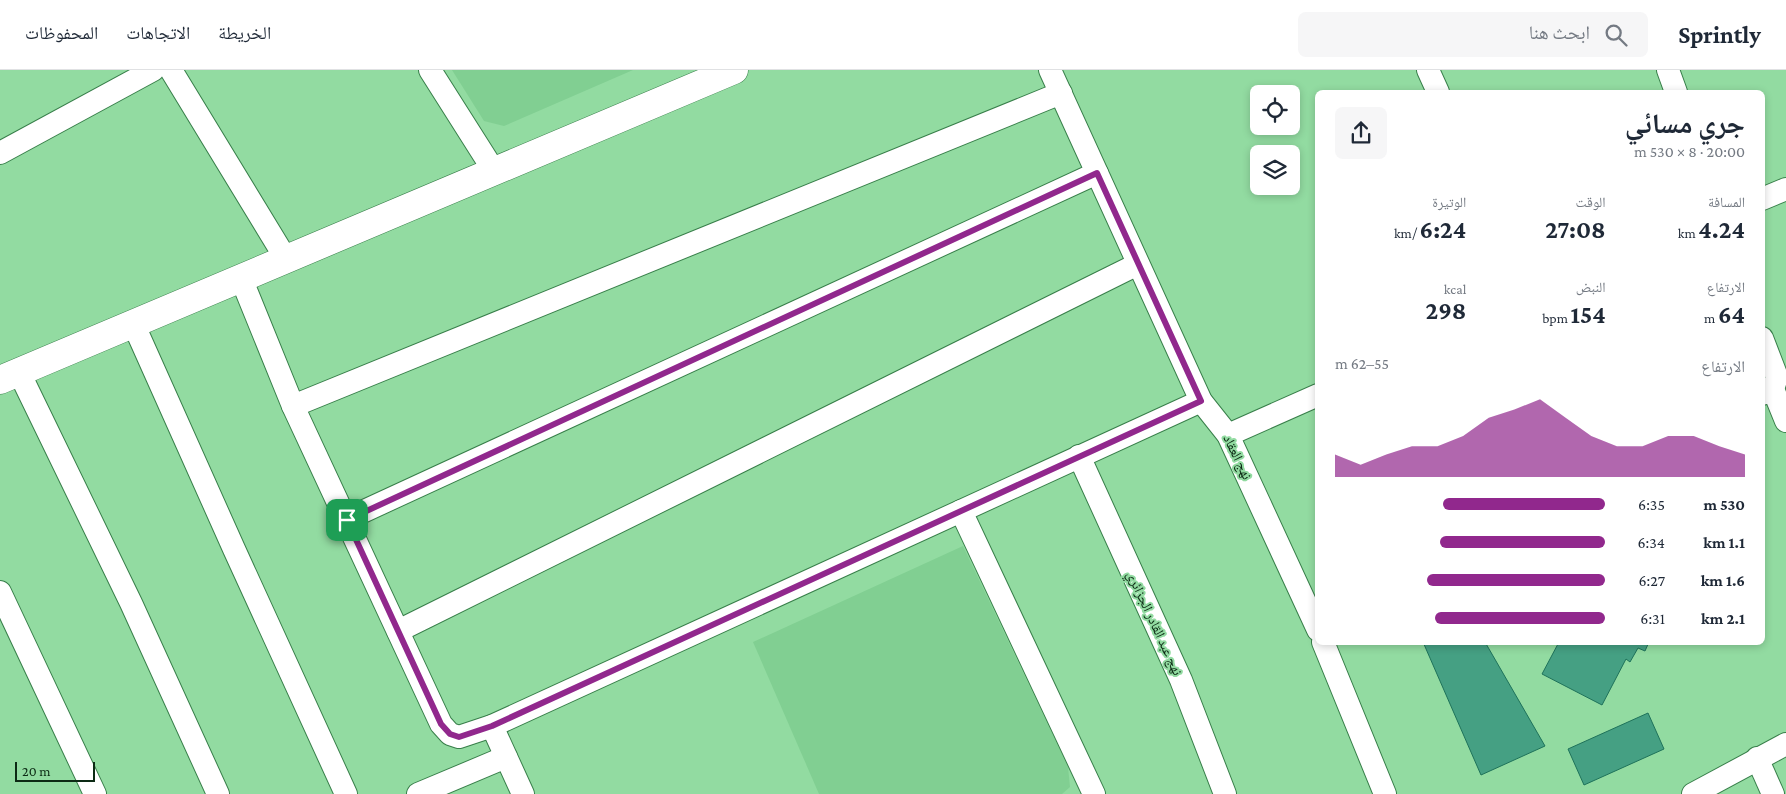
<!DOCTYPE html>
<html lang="ar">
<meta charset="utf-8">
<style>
body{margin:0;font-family:"Crimson Pro","Noto Naskh Arabic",serif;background:#f6f6f7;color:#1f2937;direction:rtl;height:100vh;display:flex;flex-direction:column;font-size:19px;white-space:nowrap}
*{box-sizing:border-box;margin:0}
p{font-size:16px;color:#747a83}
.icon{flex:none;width:28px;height:28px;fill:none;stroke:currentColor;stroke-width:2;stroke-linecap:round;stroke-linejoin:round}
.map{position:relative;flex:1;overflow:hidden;direction:ltr}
.side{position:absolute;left:1315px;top:20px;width:450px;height:555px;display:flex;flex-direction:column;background:#fff;border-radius:8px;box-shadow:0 2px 8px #0003;direction:rtl}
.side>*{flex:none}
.controls{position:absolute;left:1250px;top:15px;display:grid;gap:10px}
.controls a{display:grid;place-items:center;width:50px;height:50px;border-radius:8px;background:#fff;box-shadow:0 2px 8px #0003;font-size:25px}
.scale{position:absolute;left:15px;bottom:12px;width:80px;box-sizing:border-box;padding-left:5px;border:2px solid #0c2a14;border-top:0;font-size:14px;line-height:18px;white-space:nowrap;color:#0c2a14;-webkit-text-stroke:4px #92dba1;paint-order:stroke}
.pin{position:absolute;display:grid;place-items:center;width:42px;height:42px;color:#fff;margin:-21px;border-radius:10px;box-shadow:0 2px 8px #0006}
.round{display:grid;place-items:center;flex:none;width:52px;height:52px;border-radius:8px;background:#f6f6f7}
.overview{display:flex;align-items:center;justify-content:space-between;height:85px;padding:0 20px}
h1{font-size:28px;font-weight:700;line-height:38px}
.figures{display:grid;grid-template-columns:repeat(3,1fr);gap:8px;height:85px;padding:5px 20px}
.figures div{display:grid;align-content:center}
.figures b{font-size:25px;font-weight:700}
.figures small{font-size:14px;font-weight:400}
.figures p{font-size:14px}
.chart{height:140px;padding:10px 20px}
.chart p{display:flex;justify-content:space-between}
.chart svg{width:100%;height:90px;margin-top:5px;fill:#91288d;opacity:.7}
ul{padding:0 20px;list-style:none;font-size:16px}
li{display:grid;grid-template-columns:80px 60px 1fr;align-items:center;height:38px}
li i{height:12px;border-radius:6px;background:#91288d}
header{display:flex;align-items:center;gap:30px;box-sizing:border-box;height:70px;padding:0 25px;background:#fff;border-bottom:1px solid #e0e1e3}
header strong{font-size:24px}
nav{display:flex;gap:28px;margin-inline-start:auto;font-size:18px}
.search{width:350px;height:45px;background:#f6f6f7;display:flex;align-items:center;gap:12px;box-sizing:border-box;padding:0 18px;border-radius:8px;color:#747a83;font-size:19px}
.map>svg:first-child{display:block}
</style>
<header>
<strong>Sprintly</strong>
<div class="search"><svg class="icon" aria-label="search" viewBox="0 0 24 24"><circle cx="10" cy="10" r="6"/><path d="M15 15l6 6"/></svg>ابحث هنا</div>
<nav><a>الخريطة</a><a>الاتجاهات</a><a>المحفوظات</a></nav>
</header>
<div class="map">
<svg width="1786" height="724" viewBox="0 0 1786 724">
<rect width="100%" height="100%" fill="#92dba1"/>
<g fill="#81cf92">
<polygon points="452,0 633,0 504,56 484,51"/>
<polygon points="963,476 1068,697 1070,717 1062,724 819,724 753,572"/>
</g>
<g fill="#45a083" stroke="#1e725a">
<polygon points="1423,572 1485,572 1545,676 1481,705"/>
<polygon points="1559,572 1649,572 1645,581 1638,578 1630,592 1626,589 1602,635 1542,604"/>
<polygon points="1648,643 1664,679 1584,715 1568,679"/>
</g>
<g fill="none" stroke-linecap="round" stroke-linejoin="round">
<defs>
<g id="street">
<polyline points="171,0 286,189"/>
<polyline points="430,0 494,101"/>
<polyline points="1050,0 1201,331 1228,365 1318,560"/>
<polyline points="1428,0 1438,22"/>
<polyline points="1668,0 1676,22"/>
<polyline points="0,83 153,0"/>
<polyline points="1762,129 1786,119"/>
<polyline points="241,208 293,336 441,654 450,664 459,667 492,656 1201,331"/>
<polyline points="133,253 234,479 346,724"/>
<polyline points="1762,268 1777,307 1773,319"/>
<polyline points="19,302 131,533 218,724"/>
<polyline points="1762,324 1773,319 1786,351"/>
<polyline points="293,336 1061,23"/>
<polyline points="1228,365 1318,325"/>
<polyline points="1079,386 1181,610 1225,724"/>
<polyline points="961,441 1094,724"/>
<polyline points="347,449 1097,103"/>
<polyline points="0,522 95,724"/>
<polyline points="398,561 1138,194"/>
<polyline points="1323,572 1385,724"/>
<polyline points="492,656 523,724"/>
<polyline points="1757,688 1773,724"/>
<polyline points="418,724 506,687"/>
<polyline points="1693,724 1786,674"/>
</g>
<polyline id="secondary" points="0,310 734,0"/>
</defs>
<use href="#street" stroke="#387f4a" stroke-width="24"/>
<use href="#secondary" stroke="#387f4a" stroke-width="29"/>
<use href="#street" stroke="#fff" stroke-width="22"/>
<use href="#secondary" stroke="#fff" stroke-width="28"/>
</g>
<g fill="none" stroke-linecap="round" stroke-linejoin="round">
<defs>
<polygon id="route" points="1097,103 1201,331 492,656 459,667 450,664 441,654 347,450"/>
</defs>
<use href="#route" stroke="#fff" stroke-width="10"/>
<use href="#route" stroke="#91288d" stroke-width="6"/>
</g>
<g text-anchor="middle" stroke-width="4" stroke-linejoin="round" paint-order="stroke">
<g font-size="14" fill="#0c2a14" stroke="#92dba1">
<text transform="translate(1238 387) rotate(64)" y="5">نهج العقاد</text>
<text transform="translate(1155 553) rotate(65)" y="5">نهج عبد القادر الجزائري</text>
</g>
</g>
</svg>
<div class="controls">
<a><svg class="icon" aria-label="locate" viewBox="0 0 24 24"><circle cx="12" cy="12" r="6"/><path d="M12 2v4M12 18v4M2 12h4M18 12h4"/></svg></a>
<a><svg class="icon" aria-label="layers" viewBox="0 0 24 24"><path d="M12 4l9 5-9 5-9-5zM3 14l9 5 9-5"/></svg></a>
</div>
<div class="scale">20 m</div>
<div class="pin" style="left:347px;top:450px;background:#1e9e55"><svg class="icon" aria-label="arrive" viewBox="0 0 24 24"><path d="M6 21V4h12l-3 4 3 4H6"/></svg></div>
<section class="side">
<div class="overview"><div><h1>جري مسائي</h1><p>20:00 · 8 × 530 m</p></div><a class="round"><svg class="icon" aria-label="share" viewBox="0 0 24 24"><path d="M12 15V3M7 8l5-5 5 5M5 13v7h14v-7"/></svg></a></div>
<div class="figures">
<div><p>المسافة</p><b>4.24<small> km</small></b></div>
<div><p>الوقت</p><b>27:08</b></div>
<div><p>الوتيرة</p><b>6:24<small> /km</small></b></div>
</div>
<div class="figures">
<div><p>الارتفاع</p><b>64<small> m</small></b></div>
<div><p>النبض</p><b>154<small> bpm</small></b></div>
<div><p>kcal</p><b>298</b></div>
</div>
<div class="chart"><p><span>الارتفاع</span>55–62 m</p>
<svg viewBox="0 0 160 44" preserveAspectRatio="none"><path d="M0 44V33L10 38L20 33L30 29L40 29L50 24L60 15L70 11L80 6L90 15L100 24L110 29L120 29L130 24L140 24L150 29L160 33V44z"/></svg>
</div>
<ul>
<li><b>530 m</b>6:35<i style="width:60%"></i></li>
<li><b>1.1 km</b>6:34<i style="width:61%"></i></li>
<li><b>1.6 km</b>6:27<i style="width:66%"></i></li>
<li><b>2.1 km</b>6:31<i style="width:63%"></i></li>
</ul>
</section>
</div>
